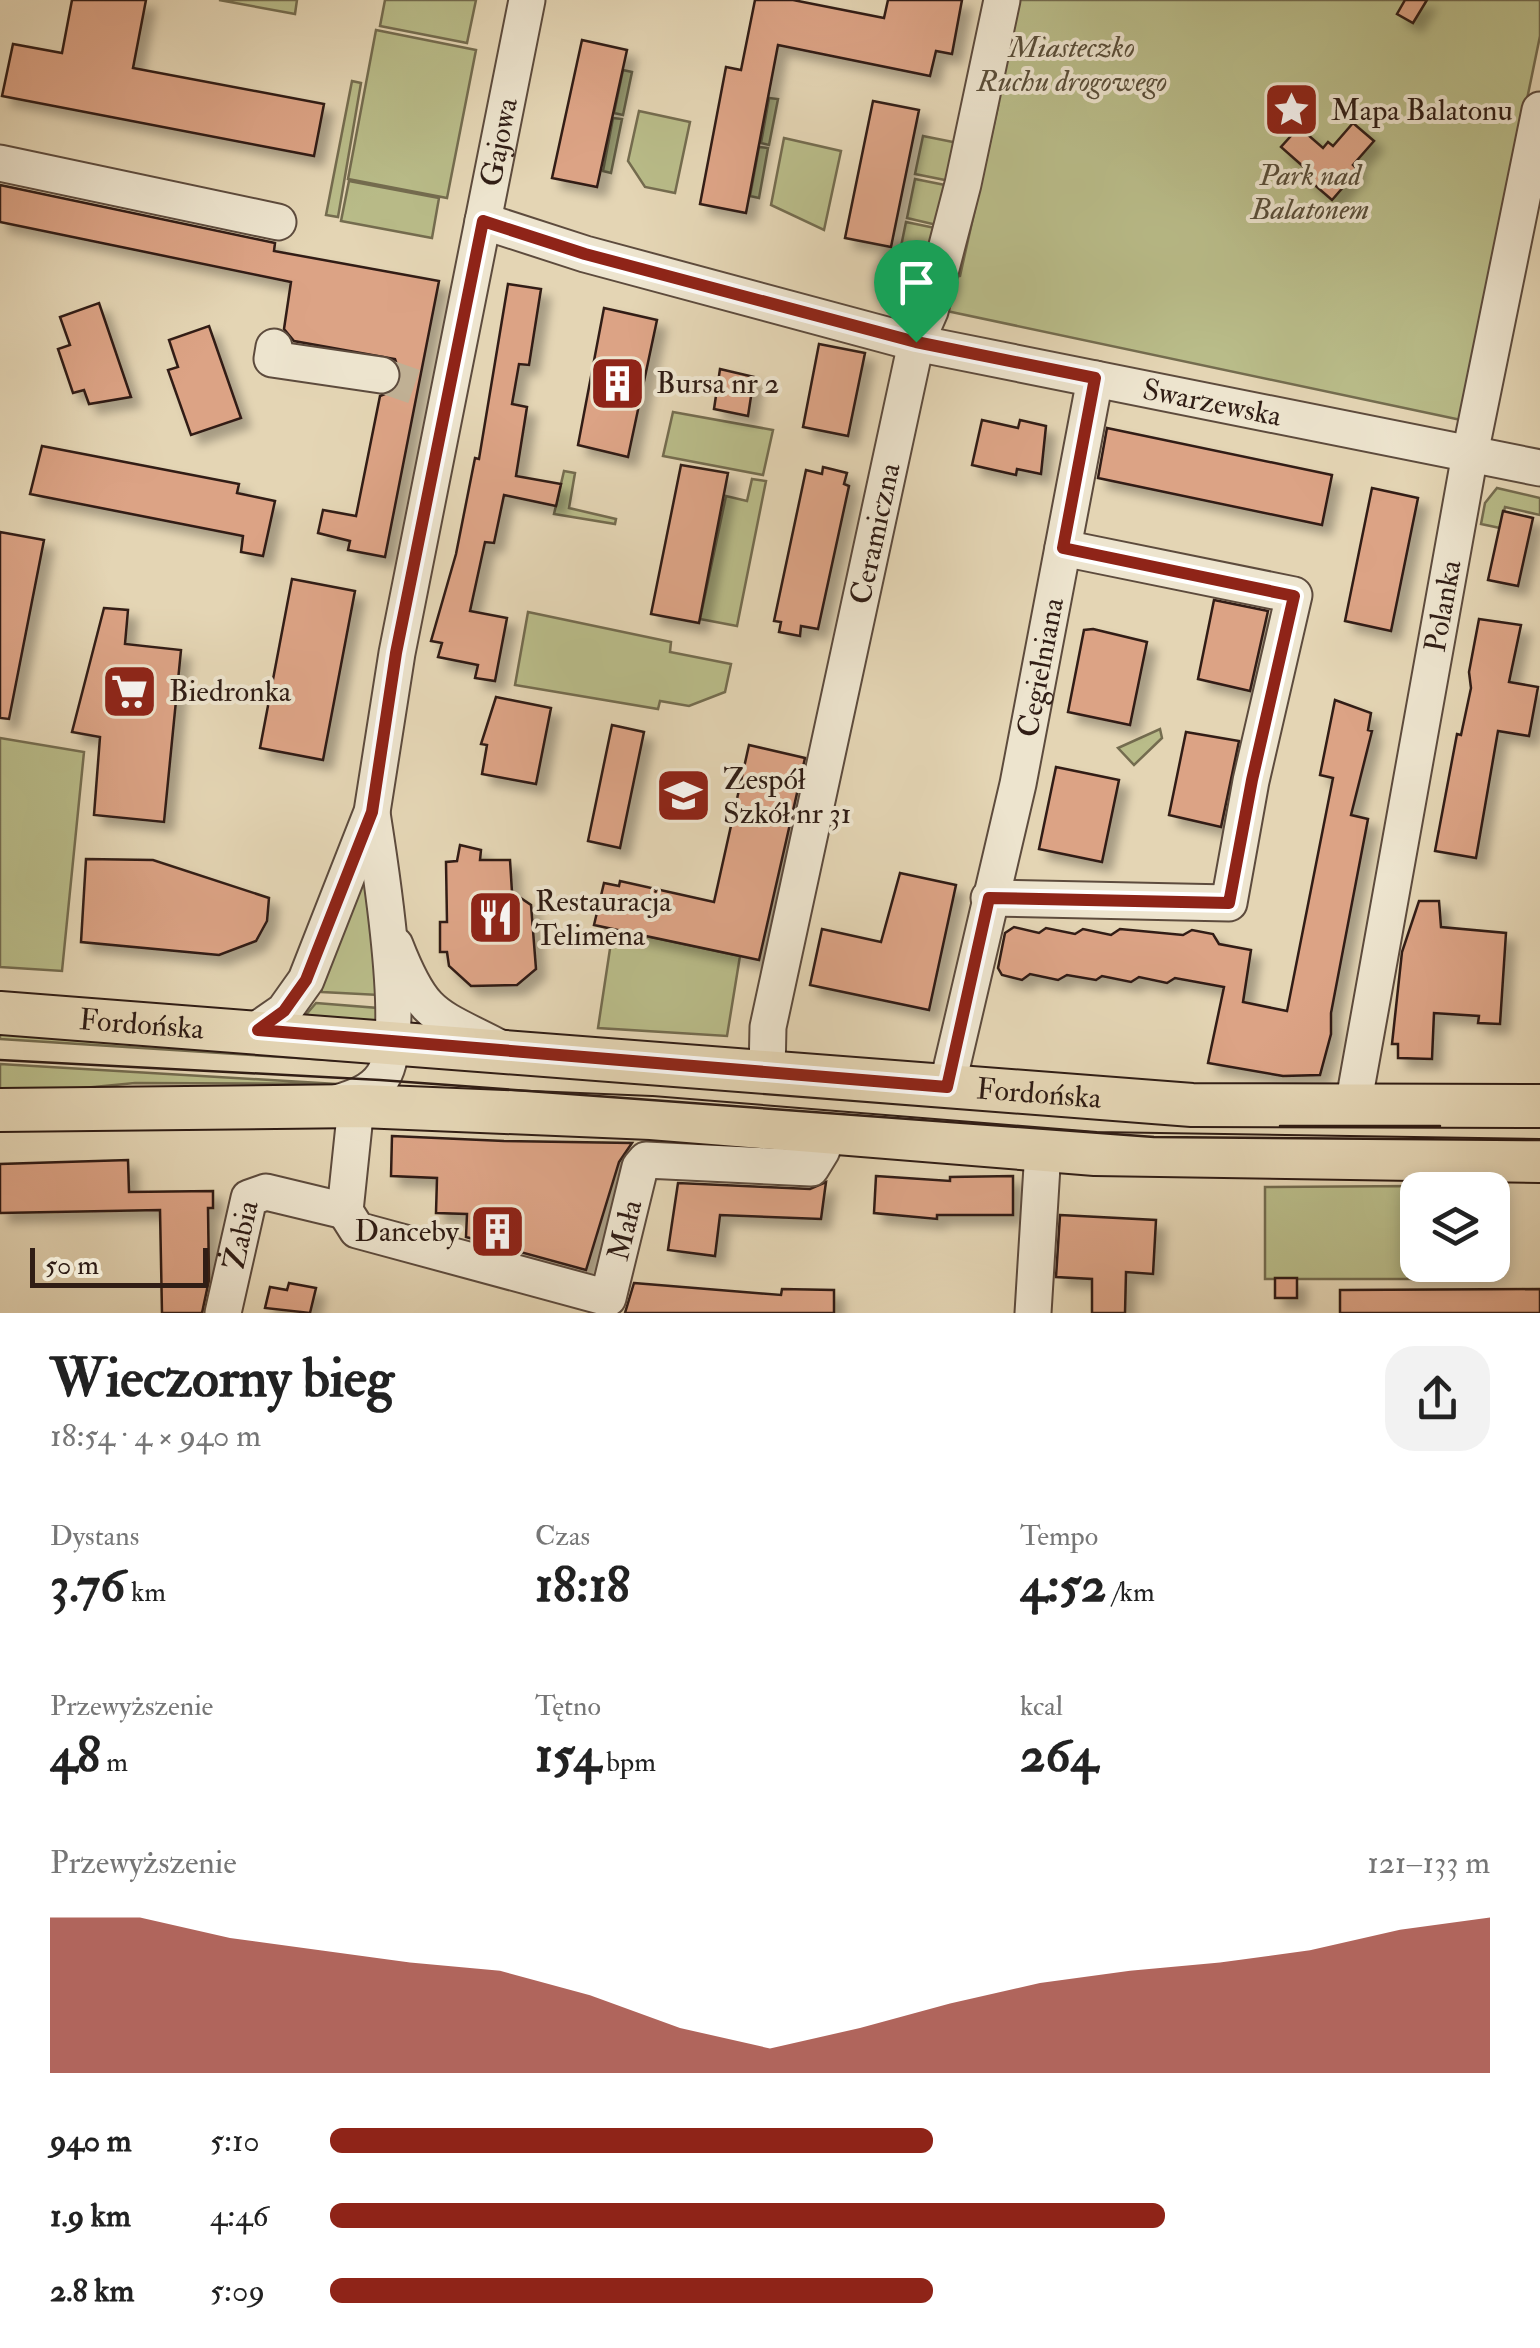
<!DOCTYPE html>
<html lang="pl">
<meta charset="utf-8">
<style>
body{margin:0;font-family:"IM FELL Double Pica",serif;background:#f2f2f2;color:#222;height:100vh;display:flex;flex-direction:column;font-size:38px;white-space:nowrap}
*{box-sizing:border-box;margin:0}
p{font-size:32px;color:#767676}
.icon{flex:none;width:55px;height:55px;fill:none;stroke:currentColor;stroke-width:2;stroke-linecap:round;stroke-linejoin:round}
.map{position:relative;height:1313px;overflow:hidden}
.details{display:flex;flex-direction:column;background:#fff;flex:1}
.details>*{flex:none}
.tools{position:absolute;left:1400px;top:1172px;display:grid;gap:20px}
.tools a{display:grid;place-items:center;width:110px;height:110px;border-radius:20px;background:#fff;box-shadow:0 5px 15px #0003;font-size:50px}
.scale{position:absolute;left:30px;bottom:25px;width:178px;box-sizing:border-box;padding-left:10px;border:5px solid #301d15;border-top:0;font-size:28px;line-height:35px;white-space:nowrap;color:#301d15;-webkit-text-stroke:8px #ede4ce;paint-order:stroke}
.pin{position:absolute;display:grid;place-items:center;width:85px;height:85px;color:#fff;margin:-102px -42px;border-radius:50% 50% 50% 0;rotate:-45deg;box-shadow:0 0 10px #0007}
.pin .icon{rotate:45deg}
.round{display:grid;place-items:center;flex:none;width:105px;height:105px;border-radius:30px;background:#f2f2f2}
.summary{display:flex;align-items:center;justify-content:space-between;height:170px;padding:0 50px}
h1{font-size:55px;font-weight:700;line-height:75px}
.metrics{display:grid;grid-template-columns:repeat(3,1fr);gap:15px;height:170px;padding:10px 50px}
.metrics div{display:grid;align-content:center}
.metrics b{font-size:50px;font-weight:700}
.metrics small{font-size:28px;font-weight:400}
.metrics p{font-size:28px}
.chart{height:280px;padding:20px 50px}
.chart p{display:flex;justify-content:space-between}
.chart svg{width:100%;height:180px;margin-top:10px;fill:#8f2418;opacity:.7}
ul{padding:0 50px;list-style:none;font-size:32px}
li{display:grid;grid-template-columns:160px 120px 1fr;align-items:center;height:75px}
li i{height:25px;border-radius:12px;background:#8f2418}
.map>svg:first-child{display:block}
</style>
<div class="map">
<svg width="1540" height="1313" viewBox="0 0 1540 1313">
<defs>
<filter id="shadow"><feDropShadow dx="9" dy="9" stdDeviation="5" flood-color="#0004"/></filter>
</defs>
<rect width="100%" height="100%" fill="#e4d5b4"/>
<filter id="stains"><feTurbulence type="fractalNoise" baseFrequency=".002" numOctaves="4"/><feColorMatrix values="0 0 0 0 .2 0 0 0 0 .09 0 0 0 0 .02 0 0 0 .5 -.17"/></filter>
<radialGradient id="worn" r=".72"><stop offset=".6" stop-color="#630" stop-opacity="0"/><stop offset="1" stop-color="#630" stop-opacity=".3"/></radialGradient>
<g fill="#b9bc89" stroke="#746c4f" stroke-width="2.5">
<polygon points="219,0 297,0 295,14"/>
<polygon points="385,0 476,0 467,43 380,26"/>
<polygon points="1013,0 1540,0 1540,36 1461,420 942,310 946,279 960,276 998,106 990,102"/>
<polygon points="376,30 476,50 447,198 348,179"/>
<polygon points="623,70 632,72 623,115 614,113"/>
<polygon points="352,81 361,83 338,217 326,215"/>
<polygon points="769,98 778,99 769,145 761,143"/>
<polygon points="639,111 690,122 675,193 645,187 628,161"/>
<polygon points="613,118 622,119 611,173 603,171"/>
<polygon points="923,136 958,143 950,181 915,174"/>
<polygon points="784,138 841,151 824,230 771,205"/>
<polygon points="759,147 768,148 759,198 750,196"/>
<polygon points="915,179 950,186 941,226 907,218"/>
<polygon points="349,181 439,198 432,238 341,221"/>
<polygon points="906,222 940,229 923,304 897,266"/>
<polygon points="673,412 773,430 763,475 663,456"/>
<polygon points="564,471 575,473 569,508 616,519 615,524 554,514"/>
<polygon points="752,479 766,481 737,626 700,619 726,496 747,501"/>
<polygon points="1497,488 1540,498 1540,515 1505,507 1500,528 1481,524 1485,503"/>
<polygon points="528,612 671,642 670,652 731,664 725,692 689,706 660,701 658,709 515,685"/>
<polygon points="1160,729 1162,738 1134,765 1118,748"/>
<polygon points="0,738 84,752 62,971 0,967"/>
<polygon points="371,836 379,995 322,992 321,987"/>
<polygon points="613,929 740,956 727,1036 598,1028"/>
<polygon points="316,1003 378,1008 380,1022 304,1017"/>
<polygon points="0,1033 377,1063 0,1039"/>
<polygon points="0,1064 337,1084 135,1083 0,1096"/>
<polygon points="1412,1186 1412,1279 1265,1279 1265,1187"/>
</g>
<g fill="#dca385" stroke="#301d15" stroke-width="2.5" filter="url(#shadow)">
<polygon points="72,0 146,0 133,68 324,104 314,156 2,96 13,44 62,53"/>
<polygon points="755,0 793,0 884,18 888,0 962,0 952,54 936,51 930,76 778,45 746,213 700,204 726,67 741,70"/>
<polygon points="1405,0 1427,0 1413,23 1397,14"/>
<polygon points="582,40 627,50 597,187 552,178"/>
<polygon points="873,101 919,110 891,247 845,238"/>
<polygon points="1353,123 1374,141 1353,165 1358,170 1332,200 1302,174 1306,169 1281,147 1299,127 1323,148 1328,142 1333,146"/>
<polygon points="0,185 275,243 274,251 439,281 385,557 348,550 350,541 318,533 323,510 356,516 380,396 397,389 402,379 395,359 294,341 284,329 291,282 0,222"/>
<polygon points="508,284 541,289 529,365 519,364 512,404 527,407 516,476 561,484 556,506 504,495 494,543 485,542 470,611 507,618 495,681 475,678 478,665 438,657 442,643 431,641 456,554 475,458 479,459"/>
<polygon points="99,303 131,397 89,404 84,390 73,393 58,349 70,345 60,317"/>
<polygon points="604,308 657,320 628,457 578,445"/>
<polygon points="209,326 241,418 191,435 168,370 178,367 169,340"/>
<polygon points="819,344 865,353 848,436 803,427"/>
<polygon points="720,369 754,377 748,416 714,409"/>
<polygon points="982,420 1018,428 1020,420 1046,426 1041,474 1017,469 1016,475 972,465"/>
<polygon points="1107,428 1332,475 1322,525 1098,478"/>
<polygon points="42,446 239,484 237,493 275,501 263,556 241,552 243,536 30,494"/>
<polygon points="681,465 728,473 699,623 651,614"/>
<polygon points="823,467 847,473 844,484 849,486 818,629 801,626 800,636 779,632 781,622 774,621 806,470 822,474"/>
<polygon points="1372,488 1418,498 1391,631 1345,621"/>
<polygon points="1503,511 1533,518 1518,586 1488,580"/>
<polygon points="0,532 44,540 9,719 0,718"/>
<polygon points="292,579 355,591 323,760 260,748"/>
<polygon points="1214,600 1268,611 1250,691 1198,679"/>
<polygon points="104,608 128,610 125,644 181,650 164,822 94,815 100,737 72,732"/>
<polygon points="1479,619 1521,625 1509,682 1538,687 1529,736 1498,731 1476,858 1435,851 1457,734 1461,735 1471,688 1469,672"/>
<polygon points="1093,629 1147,642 1130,725 1068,712 1084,630"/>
<polygon points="496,697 551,708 536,784 482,774 487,745 481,744"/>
<polygon points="1335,700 1371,713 1368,730 1372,731 1351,815 1368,819 1331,1013 1331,1034 1320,1075 1283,1076 1208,1063 1224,987 1175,978 1167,983 1139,977 1131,982 1102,976 1096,980 1067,975 1058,980 1030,974 1022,980 1002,975 998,968 1005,933 1014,927 1039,933 1046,928 1075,934 1083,929 1111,935 1120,929 1183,935 1192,930 1213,934 1219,944 1251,950 1243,1002 1287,1011 1333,778 1320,775"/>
<polygon points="612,725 644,732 620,848 588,841"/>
<polygon points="1186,732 1239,741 1221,827 1169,815"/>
<polygon points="749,745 805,758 759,960 594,925 604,883 619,886 620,881 714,902"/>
<polygon points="1056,767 1119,780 1102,862 1039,849"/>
<polygon points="460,845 481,850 480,860 510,860 512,892 531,905 536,969 517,985 471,986 449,966 447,952 440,952 440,922 447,922 446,862 457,861"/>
<polygon points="86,859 153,860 269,898 267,921 256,941 219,955 81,942"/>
<polygon points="900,873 956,885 929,1010 810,985 822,929 881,942"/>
<polygon points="1419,901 1439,901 1441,927 1506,933 1500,1024 1478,1023 1479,1016 1434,1013 1432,1059 1398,1058 1398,1044 1392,1044 1402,952"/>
<polygon points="392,1136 504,1141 632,1143 619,1162 586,1270 466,1237 467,1214 436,1213 437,1178 391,1176"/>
<polygon points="128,1160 129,1192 213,1191 213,1208 208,1208 209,1280 202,1313 162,1313 160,1210 0,1213 0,1164"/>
<polygon points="876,1176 950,1181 950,1177 1013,1176 1013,1215 937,1215 937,1219 874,1213"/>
<polygon points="826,1182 821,1219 720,1215 715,1256 668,1250 678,1183 810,1189"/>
<polygon points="1060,1215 1156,1220 1153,1274 1126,1272 1125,1313 1092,1313 1092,1279 1056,1277"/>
<rect x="1275" y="1278" width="22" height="20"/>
<polygon points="289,1283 316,1288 310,1313 265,1308 270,1287 287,1290"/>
<polygon points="634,1283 781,1295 782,1289 834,1290 834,1313 625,1313"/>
<polygon points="1540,1289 1540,1313 1340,1313 1340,1290"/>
</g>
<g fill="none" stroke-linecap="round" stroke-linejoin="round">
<polyline stroke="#c0b094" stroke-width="35" stroke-dasharray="35 18" stroke-linecap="butt" points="381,375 421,389"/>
<defs>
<g id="minor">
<polyline points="0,163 278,222"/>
<path id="s1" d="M483,221L585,254L916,343L1540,468"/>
<polyline points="274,347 272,359 381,375"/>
<polyline points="989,898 1229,903 1251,781 1294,595 1063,548"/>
<path d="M395,945C423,1017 434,1014 498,1047"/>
<path id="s2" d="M258,1029L284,1011L306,980L372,812L397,653L527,0"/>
<path id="s3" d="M767,1072L768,1027L916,343L930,311L963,184L1002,0"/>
<path id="s4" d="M947,1087L1018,784L1095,379"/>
<path d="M330,1105C350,1099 371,1094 383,1076C408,1037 380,864 372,813"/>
<path id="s5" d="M356,1106L345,1211L357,1230L608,1298L640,1167L646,1160L811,1168L822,1150L823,1132"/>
<path id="s6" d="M1353,1106L1470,454L1540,110"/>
<path id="s7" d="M223,1313L249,1198L266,1192L345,1211"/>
<polyline points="1033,1313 1043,1150"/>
</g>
<g id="major">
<path id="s8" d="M0,1013L1192,1105L1540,1106"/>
<polyline points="0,1110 361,1106 651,1118 1095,1154 1540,1161"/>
</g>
</defs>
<use href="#minor" stroke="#5d4b3d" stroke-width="39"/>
<use href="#major" stroke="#301d15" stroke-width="46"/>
<use href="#minor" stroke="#ede4ce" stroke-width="35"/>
<use href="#major" stroke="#e4d5b4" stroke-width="42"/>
<g stroke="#301d15" stroke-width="2.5">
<polyline points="0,1060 380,1080 1154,1137 1540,1140"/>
<polyline points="1280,1126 1440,1126"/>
</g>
</g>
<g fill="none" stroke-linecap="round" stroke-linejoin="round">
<defs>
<polygon id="route" points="483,221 585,254 916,342 1095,378 1063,548 1294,596 1252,780 1229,903 989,898 947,1087 258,1030 284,1011 306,980 372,812 396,653"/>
</defs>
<use href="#route" stroke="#fff" stroke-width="20"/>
<use href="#route" stroke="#8f2418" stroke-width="12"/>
</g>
<defs>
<symbol id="sight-square" viewBox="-11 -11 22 22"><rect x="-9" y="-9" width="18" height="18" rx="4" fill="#8f2418" stroke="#ede4ce"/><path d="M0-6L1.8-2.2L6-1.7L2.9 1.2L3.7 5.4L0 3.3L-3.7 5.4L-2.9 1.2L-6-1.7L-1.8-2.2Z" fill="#fff"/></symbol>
<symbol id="building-square" viewBox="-11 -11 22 22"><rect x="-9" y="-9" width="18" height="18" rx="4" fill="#8f2418" stroke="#ede4ce"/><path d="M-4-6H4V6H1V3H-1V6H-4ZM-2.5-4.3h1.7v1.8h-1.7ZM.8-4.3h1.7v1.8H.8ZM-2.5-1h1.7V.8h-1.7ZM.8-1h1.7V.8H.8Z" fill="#fff"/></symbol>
<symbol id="supermarket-square" viewBox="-11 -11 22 22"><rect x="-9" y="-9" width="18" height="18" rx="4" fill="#8f2418" stroke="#ede4ce"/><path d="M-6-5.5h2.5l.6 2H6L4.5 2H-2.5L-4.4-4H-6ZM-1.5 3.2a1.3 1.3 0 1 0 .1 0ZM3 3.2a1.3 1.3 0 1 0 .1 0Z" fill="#fff"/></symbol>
<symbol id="school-square" viewBox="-11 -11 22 22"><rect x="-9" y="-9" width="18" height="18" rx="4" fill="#8f2418" stroke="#ede4ce"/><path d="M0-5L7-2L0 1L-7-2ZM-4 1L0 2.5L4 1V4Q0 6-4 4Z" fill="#fff"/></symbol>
<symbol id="restaurant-square" viewBox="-11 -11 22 22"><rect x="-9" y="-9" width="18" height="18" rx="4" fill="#8f2418" stroke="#ede4ce"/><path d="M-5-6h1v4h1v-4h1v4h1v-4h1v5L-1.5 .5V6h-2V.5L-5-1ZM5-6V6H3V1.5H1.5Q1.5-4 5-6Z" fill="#fff"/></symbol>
</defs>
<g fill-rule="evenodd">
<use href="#sight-square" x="1260" y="78" width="63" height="63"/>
<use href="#building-square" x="586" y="352" width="63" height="63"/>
<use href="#supermarket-square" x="98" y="660" width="63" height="63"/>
<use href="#school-square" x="652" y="764" width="63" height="63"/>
<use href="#restaurant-square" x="464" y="886" width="63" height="63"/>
<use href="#building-square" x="466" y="1200" width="63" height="63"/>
</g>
<g text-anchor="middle" stroke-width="8" stroke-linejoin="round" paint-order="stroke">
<g font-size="30" font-style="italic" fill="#594d38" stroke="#ede4ce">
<text x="1072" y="57">Miasteczko<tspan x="1072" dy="34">Ruchu drogowego</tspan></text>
<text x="1310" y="185">Park nad<tspan x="1310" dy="34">Balatonem</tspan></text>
</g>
<g font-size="30" fill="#301d15" stroke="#ede4ce" text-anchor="start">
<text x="1331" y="120">Mapa Balatonu</text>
<text x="656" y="393">Bursa nr 2</text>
<text x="169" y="701">Biedronka</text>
<text x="723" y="789">Zespół<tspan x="723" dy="34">Szkół nr 31</tspan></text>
<text x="535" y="911">Restauracja<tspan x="535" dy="34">Telimena</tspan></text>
<text x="459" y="1241" text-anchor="end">Danceby</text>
</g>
<g font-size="30" fill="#301d15" stroke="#ede4ce">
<text dy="10" stroke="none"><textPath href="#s2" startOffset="932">Gajowa</textPath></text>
<text dy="10" stroke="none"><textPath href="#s1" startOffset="752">Swarzewska</textPath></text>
<text dy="10" stroke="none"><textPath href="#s3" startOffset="550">Ceramiczna</textPath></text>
<text dy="10" stroke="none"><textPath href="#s6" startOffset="508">Polanka</textPath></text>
<text dy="10" stroke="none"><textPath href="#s4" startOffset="430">Cegielniana</textPath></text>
<text dy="10" stroke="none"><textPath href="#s8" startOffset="142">Fordońska</textPath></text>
<text dy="10" stroke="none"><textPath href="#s8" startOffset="1042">Fordońska</textPath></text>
<text dy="10" stroke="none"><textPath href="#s5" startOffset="458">Mała</textPath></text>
<text dy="10" stroke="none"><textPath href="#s7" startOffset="80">Żabia</textPath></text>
</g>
</g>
<rect width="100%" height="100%" filter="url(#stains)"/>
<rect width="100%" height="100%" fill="url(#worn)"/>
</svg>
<div class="tools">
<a><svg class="icon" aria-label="layers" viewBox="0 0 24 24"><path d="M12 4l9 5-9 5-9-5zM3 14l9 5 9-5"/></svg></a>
</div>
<div class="scale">50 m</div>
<div class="pin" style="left:916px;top:342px;background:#1e9e55"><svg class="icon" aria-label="arrive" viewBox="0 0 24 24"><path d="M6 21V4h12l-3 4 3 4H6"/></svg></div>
</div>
<section class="details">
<div class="summary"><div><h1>Wieczorny bieg</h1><p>18:54 · 4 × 940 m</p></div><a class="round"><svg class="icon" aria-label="share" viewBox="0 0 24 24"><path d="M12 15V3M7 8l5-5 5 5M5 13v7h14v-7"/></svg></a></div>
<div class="metrics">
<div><p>Dystans</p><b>3.76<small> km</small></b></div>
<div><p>Czas</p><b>18:18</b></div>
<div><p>Tempo</p><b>4:52<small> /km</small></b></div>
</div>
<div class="metrics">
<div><p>Przewyższenie</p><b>48<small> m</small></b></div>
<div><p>Tętno</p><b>154<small> bpm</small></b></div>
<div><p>kcal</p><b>264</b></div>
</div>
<div class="chart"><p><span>Przewyższenie</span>121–133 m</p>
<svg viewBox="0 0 160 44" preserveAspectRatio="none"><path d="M0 44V6L10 6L20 11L30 14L40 17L50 19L60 25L70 33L80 38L90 33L100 27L110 22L120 19L130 17L140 14L150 9L160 6V44z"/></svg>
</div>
<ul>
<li><b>940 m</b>5:10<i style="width:52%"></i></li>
<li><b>1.9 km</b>4:46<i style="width:72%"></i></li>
<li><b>2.8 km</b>5:09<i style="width:52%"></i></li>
</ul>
</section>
